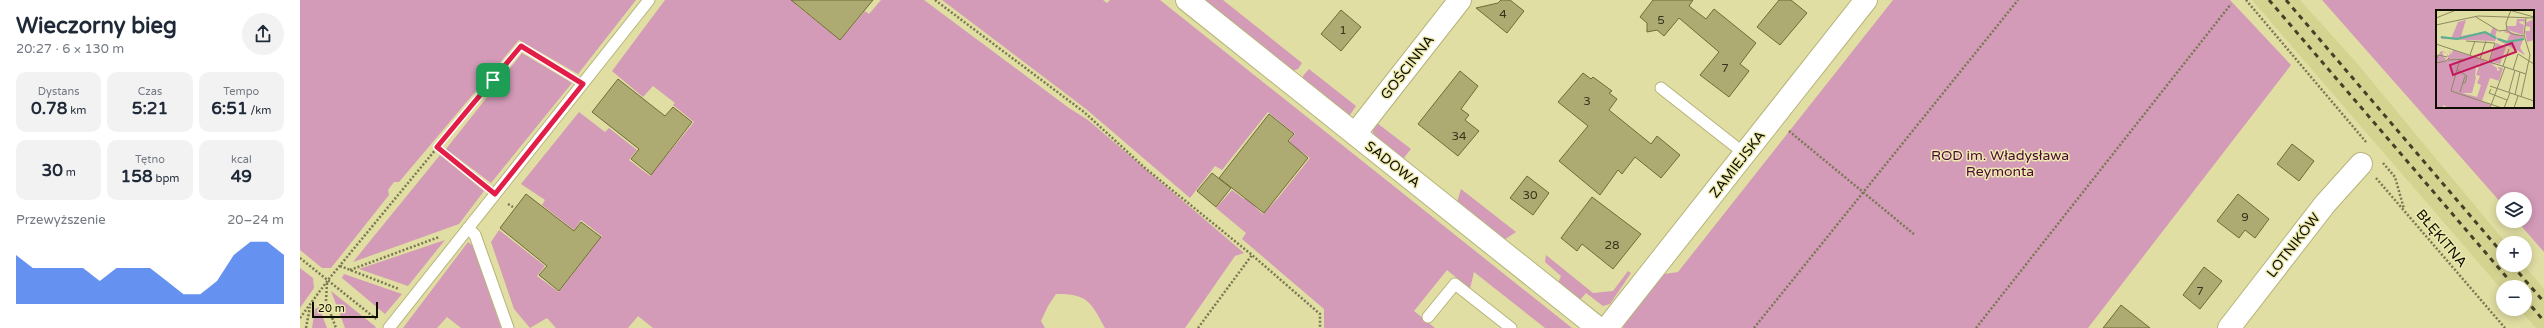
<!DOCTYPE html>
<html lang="pl">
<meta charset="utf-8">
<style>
body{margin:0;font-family:"Varela Round",sans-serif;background:#f2f2f3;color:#1f2937;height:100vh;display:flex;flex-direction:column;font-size:15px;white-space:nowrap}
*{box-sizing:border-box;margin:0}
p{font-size:13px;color:#747a83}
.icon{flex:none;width:22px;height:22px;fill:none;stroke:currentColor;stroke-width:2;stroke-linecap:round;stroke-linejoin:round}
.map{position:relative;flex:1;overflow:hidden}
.drawer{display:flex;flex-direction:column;background:#fff;width:300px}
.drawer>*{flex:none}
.controls{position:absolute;left:2196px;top:192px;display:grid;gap:8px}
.controls a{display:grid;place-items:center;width:36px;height:36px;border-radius:50%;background:#fff;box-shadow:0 2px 10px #0003;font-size:20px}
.scale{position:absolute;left:12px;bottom:10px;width:66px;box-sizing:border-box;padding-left:4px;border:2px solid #0e0d00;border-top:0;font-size:11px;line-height:14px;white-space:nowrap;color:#0e0d00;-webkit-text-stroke:3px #edebaf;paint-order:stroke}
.pin{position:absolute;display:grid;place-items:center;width:34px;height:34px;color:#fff;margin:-17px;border-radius:8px;box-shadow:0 2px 6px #0006}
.round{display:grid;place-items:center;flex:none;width:42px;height:42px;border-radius:21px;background:#f2f2f3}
.headline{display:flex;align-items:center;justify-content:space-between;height:68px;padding:0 16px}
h1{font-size:22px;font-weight:800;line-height:30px}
.figures{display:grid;grid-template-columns:repeat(3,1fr);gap:6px;height:68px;padding:4px 16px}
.figures div{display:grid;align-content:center;border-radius:10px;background:#f2f2f3;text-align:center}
.figures b{font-size:17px;font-weight:800}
.figures small{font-size:11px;font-weight:400}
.figures p{font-size:11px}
.chart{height:112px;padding:8px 16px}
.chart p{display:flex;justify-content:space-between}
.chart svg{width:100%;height:72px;margin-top:4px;fill:#2563eb;opacity:.7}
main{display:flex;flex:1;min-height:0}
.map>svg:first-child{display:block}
</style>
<main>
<section class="drawer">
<div class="headline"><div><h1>Wieczorny bieg</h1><p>20:27 · 6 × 130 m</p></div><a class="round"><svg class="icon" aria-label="share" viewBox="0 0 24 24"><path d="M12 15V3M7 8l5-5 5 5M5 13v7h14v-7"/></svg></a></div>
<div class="figures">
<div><p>Dystans</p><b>0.78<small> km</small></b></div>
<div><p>Czas</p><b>5:21</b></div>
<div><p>Tempo</p><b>6:51<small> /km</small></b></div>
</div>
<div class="figures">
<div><b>30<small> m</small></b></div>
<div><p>Tętno</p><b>158<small> bpm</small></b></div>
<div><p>kcal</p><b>49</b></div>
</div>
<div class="chart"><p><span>Przewyższenie</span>20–24 m</p>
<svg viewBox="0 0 160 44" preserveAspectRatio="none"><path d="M0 44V14L10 22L20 22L30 22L40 22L50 30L60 22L70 22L80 22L90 30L100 38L110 38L120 30L130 14L140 6L150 6L160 14V44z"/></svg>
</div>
</section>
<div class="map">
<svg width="2244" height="328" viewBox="0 0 2244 328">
<rect width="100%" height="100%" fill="#e0dea2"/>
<polygon fill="#d5d390" points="1952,0 2000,0 2055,61 2206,243 2203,243 2203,265 2224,265 2244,289 2244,328 2236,328 2219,309 2225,309 2225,287 2203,287 2203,291"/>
<g fill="#d39bb8" fill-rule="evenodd">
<polygon points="0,0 336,0 278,74 219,40 99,182 94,182 88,190 89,195 31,268 22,268 0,250"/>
<path d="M365,0H499L496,5L540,40L565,11L569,14L581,0H624L769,108L788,120L944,253L935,256L885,328H805C790,301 788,294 756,294L748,306L741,321L745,328H353L338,316L328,328H256L247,318L230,328L214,309L191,242L199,230L245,266L237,276L259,292L302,236L281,220L274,230L242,205L245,200L221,184L279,112L305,132L309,128L337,150L329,160L350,176L394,122L373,105L375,103L353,86L343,97L312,71Z"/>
<path d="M642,0H803L807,3L810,0H860L1272,328H1245L1174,272L1170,289L1147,270L1114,311L1135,328H1024V309L942,239L946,233L916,208L932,190L944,199L995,134L968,112L922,170L915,166L890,198L786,109ZM999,150L1010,158L978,198L963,214L954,206Z"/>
<polygon points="902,0 923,0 1002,63 998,69 992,71"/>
<polygon points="1593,0 1930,0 1991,65 1788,328 1323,328 1324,323 1364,274 1378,272"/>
<path d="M2022,0H2244V252L2217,221H2225V199H2203V205ZM2137,11H2233V107H2137Z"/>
<polygon points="222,53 272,83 191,183 146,149"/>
<polygon points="1009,69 1056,106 1050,115 1003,81 1003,76"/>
<polygon points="1077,123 1111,149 1103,159 1074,136 1072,128"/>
<polygon points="140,155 184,191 159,224 53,262"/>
<polygon points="1161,189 1216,232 1204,240 1157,202"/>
<polygon points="145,240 108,286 59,269"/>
<polygon points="168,242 173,246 201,328 161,328 147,317 137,328 103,328"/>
<polygon points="1246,255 1293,293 1313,291 1328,271 1331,273 1310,304 1303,306 1286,293 1280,300 1258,283 1261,276 1245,262"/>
<polygon points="0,268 13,278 14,288 0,308"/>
<polygon points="44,274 102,294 85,314 42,278"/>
<polygon points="31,291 76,327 75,328 45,328"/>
<polygon points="19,307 27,328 12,328 15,309"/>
</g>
<g fill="#adab71" stroke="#6f6c34">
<polygon points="491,0 573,0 540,40"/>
<polygon points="1201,0 1210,0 1224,11 1207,33 1176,8 1198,3"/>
<polygon points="1353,0 1393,0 1389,6 1406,19 1414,9 1456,43 1440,64 1449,71 1429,97 1400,75 1419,52 1379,18 1364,36 1357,30 1347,32 1347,23 1340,17"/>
<polygon points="1479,0 1491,0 1507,13 1480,45 1457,27"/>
<polygon points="1041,10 1061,27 1041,51 1021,34"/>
<polygon points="1160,71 1178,86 1161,109 1169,115 1165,120 1179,131 1158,156 1118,124"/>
<polygon points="1283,73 1291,79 1293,77 1312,91 1309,93 1317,99 1309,110 1351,144 1357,136 1380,155 1361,178 1335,157 1322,174 1318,170 1300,195 1259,161 1288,126 1258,102"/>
<polygon points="318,79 365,116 373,107 392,122 351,175 331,159 339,149 292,112"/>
<polygon points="969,114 994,134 988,141 1008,158 964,213 919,178"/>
<polygon points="1992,144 2014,161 1999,181 1977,164"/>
<polygon points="912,173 931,188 916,207 897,191"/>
<polygon points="1227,176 1249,193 1233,215 1210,198"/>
<polygon points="226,194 274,231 281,222 301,237 259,291 239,275 247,266 200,228"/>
<polygon points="1938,194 1969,219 1955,238 1945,230 1939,238 1917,221"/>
<polygon points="1292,197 1341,234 1313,269 1282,244 1277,251 1261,238"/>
<polygon points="1904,267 1922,281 1900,309 1883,295"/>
<polygon points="1821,305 1850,328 1803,328"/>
</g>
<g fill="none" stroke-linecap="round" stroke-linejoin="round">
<defs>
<g id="service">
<polyline points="1361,88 1445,154"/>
<polyline points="168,228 175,235 208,328"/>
<polyline points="1128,317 1155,284 1211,328"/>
<polyline points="89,328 349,0"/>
</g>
<g id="minor">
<polyline points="887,0 1298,328"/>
<polyline points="1055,134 1160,0"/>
<polyline points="1307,328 1566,0"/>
<polyline points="1929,328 2025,204 2061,164"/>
</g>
</defs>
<use href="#service" stroke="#b6b47a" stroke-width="13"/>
<use href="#minor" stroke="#b6b47a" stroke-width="24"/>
<g stroke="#797853" stroke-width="2.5" stroke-dasharray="2 2" stroke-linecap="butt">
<polyline points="635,0 784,112 845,168 952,255 1020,314 1020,328"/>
<polyline points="1946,0 2066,142"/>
<polyline points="1489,131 1615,235"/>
<polyline points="137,147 182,183"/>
<polyline points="2083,163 2095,177 2104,209"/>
<polyline points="2076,178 2205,328"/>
<polyline points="208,204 213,207"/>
<polyline points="0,258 76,319"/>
<polyline points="40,266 99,289"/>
<polyline points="50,270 139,237"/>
<polyline points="27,283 26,301 36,328"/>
<polyline points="0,318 28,280 221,46 269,75"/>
<polyline points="6,328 10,307"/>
<polyline points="898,328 952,255"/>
<polyline points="1454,328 1718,0"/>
<polyline points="1676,328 1931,4"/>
</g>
<use href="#service" stroke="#fff" stroke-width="11"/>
<use href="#minor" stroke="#fff" stroke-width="22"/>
<g stroke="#434229" stroke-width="3" stroke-dasharray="5 5" stroke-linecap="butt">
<polyline points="1969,0 2215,287"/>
<polyline points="1986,0 2203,254"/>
<polyline points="2212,265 2244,302"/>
<polyline points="2225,299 2244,321"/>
</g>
</g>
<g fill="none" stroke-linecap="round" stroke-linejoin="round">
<defs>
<polygon id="route" points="221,46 283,84 195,194 137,147"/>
</defs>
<use href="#route" stroke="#fff" stroke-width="8"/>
<use href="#route" stroke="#e11d48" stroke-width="5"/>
</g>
<g text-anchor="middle" stroke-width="3" stroke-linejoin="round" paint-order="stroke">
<g font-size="12" fill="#36341c">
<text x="1203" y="18">4</text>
<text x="1361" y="24">5</text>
<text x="1043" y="34">1</text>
<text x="1425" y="72">7</text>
<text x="1287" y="105">3</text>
<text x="1159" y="140">34</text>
<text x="1230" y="199">30</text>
<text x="1945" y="221">9</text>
<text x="1312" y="249">28</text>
<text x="1900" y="295">7</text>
</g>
<g font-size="14" fill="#0e0d00" stroke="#edebaf">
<text transform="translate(1107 67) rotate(-52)" y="5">GOŚCINNA</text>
<text transform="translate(1093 164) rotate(38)" y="5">SADOWA</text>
<text transform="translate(1437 164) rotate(-52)" y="5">ZAMIEJSKA</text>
<text transform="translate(2142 238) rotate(50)" y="5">BŁĘKITNA</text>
<text transform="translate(1993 245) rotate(-52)" y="5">LOTNIKÓW</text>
</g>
<g font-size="14" fill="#4c0734" stroke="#edebaf">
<text x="1700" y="160">ROD im. Władysława<tspan x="1700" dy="16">Reymonta</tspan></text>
</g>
</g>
<g transform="translate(2136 10)">
<rect width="98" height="98" fill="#e0dea2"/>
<path d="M81,9H89L88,14L87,11L82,12L88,15L87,25L72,20L70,16H80ZM98,9V30L91,32L89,21H94V17L89,16V13ZM30,10L25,26L47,22L54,24L57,17L61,20L59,27L71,31L74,24L68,22L70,20L88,27L84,38L89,45L60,29L59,31L6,29L4,27L15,29L22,12ZM60,33L70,37L64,54L67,55L54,51ZM17,40L53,52L49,51V54L54,52L63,55L55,54L61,58V61L64,60L62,58V57L67,58L63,71L54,68L46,91L55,95L54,98H13L7,95V98H0V53H2H0V42V44L3,46L2,42L3,45L4,42L6,41L11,43L6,42L8,47L3,46L10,48L9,51L13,48L11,47L12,43V46L15,43L12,41L15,42V45ZM43,53L46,56H43L40,65L44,66L41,73L45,75L41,87L26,83H36L40,68L39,65L40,59L38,56L41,57Z" fill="#d39bb8" fill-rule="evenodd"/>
<path fill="none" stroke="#53b38f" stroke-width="2" d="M5,27L21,29L49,22L60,28M62,29L71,32L88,29"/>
<path fill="none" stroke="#8c8a61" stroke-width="1" d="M73,0L98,7M75,0L70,13L71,20L76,24L88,26M40,7L63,21L71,20M0,8L20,0M0,15L42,6L98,8M30,31L59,33L53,52M0,34L90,64M34,45L39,31M24,49L15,81L66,98M44,49L50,31M12,50L31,49M0,51L2,45L11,47M0,53L10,51L13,48L11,50M67,56L73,39M21,60L31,66L29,73H27M77,60L82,44L98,54M54,76L98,91M55,79L53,83L71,90M24,82L29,66M73,82L79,60M79,85L84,62M85,87L94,45L88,25L90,8M54,98L69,57M68,98L74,83M78,98L82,86"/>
<path fill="#c2185b" fill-opacity="0.15" stroke="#c2185b" stroke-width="2" d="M76,33L80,42L17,65L14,55Z"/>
<rect width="98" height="98" fill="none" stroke="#0e0d00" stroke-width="2"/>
</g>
</svg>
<div class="controls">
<a><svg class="icon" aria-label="layers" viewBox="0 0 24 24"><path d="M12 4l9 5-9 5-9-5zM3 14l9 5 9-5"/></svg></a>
<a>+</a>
<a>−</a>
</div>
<div class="scale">20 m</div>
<div class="pin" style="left:193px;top:80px;background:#1e9e55"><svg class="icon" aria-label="arrive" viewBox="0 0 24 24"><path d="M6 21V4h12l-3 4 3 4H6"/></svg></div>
</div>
</main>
